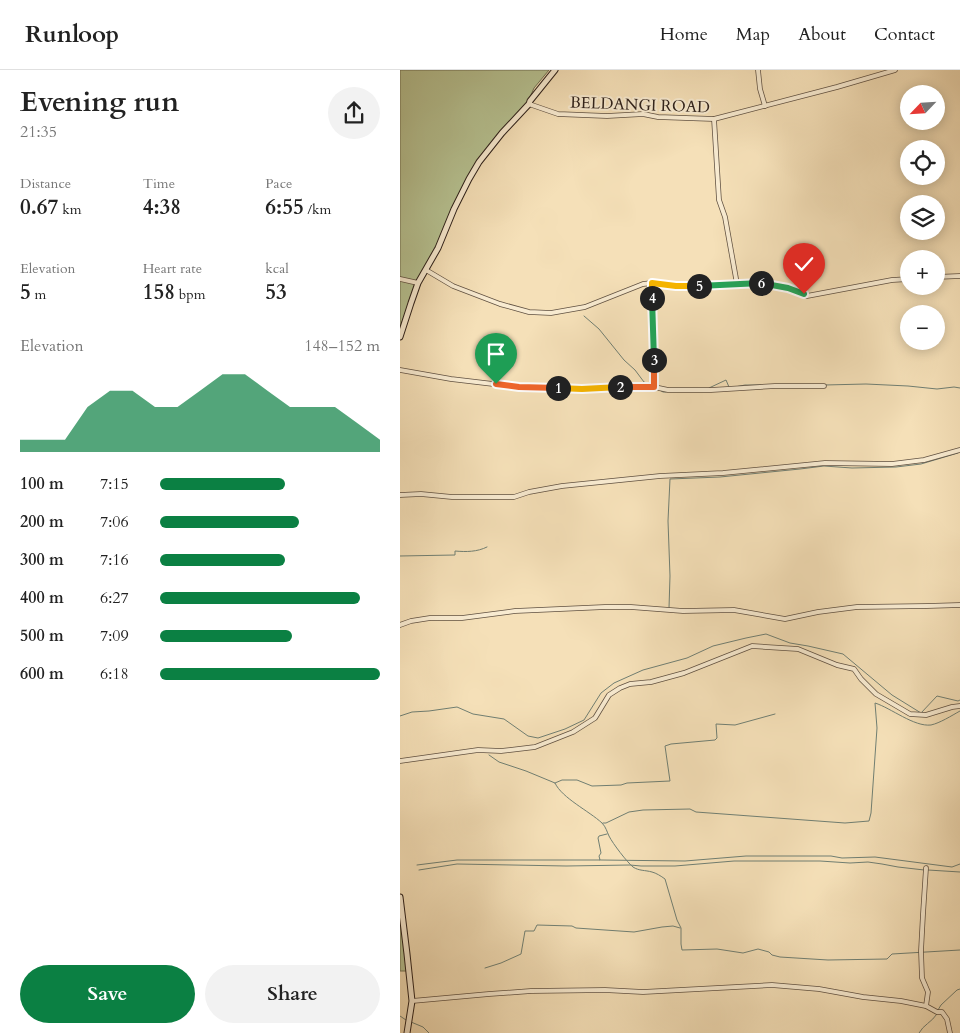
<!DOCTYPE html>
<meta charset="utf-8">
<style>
body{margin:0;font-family:Cardo,serif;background:#f2f2f2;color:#222;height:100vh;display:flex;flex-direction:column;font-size:19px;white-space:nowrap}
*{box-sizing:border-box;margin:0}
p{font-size:16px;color:#767676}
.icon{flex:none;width:28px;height:28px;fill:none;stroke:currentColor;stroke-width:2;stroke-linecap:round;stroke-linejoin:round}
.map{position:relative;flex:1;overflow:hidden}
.side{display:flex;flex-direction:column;background:#fff;width:400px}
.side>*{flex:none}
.needle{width:32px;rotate:245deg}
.tools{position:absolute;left:500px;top:15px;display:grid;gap:10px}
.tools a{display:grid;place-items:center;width:45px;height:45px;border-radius:50%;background:#fff;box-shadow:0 2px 12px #0003;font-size:25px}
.pin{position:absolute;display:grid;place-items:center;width:42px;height:42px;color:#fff;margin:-51px -21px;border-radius:50% 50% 50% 0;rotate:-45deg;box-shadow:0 0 5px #0007}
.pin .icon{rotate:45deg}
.km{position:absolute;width:25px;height:25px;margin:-12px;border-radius:50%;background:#222;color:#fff;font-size:14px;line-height:25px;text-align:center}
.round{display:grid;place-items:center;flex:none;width:52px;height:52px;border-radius:26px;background:#f2f2f2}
.head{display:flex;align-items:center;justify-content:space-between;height:85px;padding:0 20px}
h1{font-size:28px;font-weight:600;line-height:38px}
.metrics{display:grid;grid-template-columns:repeat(3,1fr);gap:8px;height:85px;padding:5px 20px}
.metrics div{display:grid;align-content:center}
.metrics b{font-size:21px;font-weight:600}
.metrics small{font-size:14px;font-weight:400}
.metrics p{font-size:14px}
.chart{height:140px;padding:10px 20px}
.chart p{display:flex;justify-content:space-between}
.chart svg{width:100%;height:90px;margin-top:5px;fill:#0b8043;opacity:.7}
.cta{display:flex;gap:10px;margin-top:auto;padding:10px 20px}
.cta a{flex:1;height:58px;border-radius:30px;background:#0b8043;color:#fff;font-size:20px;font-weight:600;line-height:58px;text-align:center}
.cta a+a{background:#f2f2f2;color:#222}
ul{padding:0 20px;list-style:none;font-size:16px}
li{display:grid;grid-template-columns:80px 60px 1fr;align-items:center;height:38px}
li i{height:12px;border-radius:6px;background:#0b8043}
header{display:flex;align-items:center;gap:30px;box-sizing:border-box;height:70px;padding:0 25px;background:#fff;border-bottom:1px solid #e0e0e0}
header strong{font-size:24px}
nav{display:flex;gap:28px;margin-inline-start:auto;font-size:18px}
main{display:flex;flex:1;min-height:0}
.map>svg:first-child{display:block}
</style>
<header>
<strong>Runloop</strong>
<nav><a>Home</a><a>Map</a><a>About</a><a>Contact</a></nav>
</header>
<main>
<section class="side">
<div class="head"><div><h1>Evening run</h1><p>21:35</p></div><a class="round"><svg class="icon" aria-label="share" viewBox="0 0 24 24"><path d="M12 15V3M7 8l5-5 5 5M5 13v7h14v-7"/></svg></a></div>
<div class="metrics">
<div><p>Distance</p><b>0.67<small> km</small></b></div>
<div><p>Time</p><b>4:38</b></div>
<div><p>Pace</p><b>6:55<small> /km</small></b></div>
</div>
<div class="metrics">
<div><p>Elevation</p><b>5<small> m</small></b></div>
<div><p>Heart rate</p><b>158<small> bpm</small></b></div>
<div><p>kcal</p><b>53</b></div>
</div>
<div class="chart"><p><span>Elevation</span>148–152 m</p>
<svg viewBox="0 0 160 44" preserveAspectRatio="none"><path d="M0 44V38L10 38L20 38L30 22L40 14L50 14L60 22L70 22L80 14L90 6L100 6L110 14L120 22L130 22L140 22L150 30L160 38V44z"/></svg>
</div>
<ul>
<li><b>100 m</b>7:15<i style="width:57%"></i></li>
<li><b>200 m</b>7:06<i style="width:63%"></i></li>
<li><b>300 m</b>7:16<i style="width:57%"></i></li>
<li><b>400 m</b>6:27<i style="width:91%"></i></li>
<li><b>500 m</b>7:09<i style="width:60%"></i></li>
<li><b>600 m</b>6:18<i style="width:100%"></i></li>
</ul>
<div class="cta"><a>Save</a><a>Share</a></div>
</section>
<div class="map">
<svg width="560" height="963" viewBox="0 0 560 963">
<rect width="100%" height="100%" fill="#f5e0b8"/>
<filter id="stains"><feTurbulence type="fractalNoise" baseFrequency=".004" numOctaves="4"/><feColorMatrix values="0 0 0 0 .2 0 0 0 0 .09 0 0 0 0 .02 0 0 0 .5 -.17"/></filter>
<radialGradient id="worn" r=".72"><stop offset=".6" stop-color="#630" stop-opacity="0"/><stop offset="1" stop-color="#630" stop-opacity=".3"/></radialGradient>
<g fill="#b7c393" stroke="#727257">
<polygon points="0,0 149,0 134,18 126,36 84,83 5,244 0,257"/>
<polygon points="0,844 9,901 0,901"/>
</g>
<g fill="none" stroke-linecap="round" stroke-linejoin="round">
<g stroke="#707f73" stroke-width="1">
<polyline points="184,246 199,259 224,290 235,300 244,312 250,315"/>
<polyline points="425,315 466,314 508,316 537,319 554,317 560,318"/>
<polyline points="335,317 345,315 361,315"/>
<polyline points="309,318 326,310 329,317"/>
<polyline points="258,319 263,322 266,322"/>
<path d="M0,486L55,485V481C66,482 77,482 87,477"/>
<polyline points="269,538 270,506 268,451 270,409 320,407 400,399 424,396 452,398 496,397 521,394 558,383"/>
<polyline points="0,646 12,642 29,641 57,637 73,644 104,649 128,666 138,668 165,659 184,650 201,623 214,613 243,600 287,588 313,576 346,568 366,564 390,573 408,576 443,584 492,625 521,643 537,626 558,631 560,630"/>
<path d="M89,685L99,692L126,701L155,713C162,728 189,741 202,753C206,757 207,762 209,766C213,774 227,792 233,797C239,801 245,800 252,802C256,803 261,806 265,809L277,850L281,858V874L282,880L317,879L343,883L358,879L369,882L372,885L380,887L428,890L487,889L492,884L560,880"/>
<polyline points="155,713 162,710 177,710 192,716 221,715 227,713 270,711 265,676 271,674 315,670 317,668 316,654 335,655 375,644"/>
<path d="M203,753H206L229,742L243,740L290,739L296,742L445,753L469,751L471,743L477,658L475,633C491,638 514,657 531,655C540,653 551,646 560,641"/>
<polyline points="200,790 285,791 346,786 431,786 442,788 475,787 552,797 560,794"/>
<polyline points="17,795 57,790 200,790 199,786 201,783 198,768 199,766 207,764"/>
<polyline points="19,800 57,794 166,796 230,795 241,796 275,796 334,791 420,791 450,793 468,792 482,794 498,797 524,800"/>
<polyline points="528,800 560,802"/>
<polyline points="85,898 101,893 121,884 125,861 134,861 137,855 172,856 176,858 234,862 262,857 273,856 280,858"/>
<polyline points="538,940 541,935 557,920 560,919"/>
<polyline points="0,946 6,950"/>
<polyline points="11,952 23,957 29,963"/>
<path d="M519,963C523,955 532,952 537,944"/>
</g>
<defs>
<g id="street">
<polyline points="358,0 360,19 365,36"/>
<polyline points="129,34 158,44 207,46 243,44 258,47 314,49 437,17 495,0"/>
<polyline points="314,49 319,130 325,147 337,214"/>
<polyline points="26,200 53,216 100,234 129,242 151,243 185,237 243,214 252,213 275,216 299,216 357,213 377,215 389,217 407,226 492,210 509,209"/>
<polyline points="536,207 560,206"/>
<polyline points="0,209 18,213"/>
<polyline points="252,213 254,317"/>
<polyline points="0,300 51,309 119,317 182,319 254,317 268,320 311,320 375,316 424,316"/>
<polyline points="0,425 21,424 52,427 114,427 129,422 162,416 260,406 323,403 425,393 492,394 524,390 560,380"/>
<polyline points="0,555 11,551 30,548 62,548 115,541 205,537 231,537 283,541 334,540 385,549 418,542 457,537 527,536 560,535"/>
<polyline points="0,691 78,680 101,681 135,677 173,662 195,648 209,625 220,618 230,614 251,612 284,603 352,576 398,579 437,595 454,599 461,609 476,624 510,644 526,645 552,637 560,636"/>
<polyline points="12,931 89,924 131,921 205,920 243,922 372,915 419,919 463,927 501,931 526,936 537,942 542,942 547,949 550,963"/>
<polyline points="526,936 528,922 522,908 521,881 523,844 526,798"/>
</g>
<g id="secondary">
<polyline points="0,267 11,233 18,213 38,178 54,139 69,109 79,92 102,63 129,34 130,31 155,0"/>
<polyline points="0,827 7,884 12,931 7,963"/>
</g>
</defs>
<use href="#street" stroke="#605142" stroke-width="5.5"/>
<use href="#secondary" stroke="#2e211b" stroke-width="7"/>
<use href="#street" stroke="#f8ebd1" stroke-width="4"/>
<use href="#secondary" stroke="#f8ebd1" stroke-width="5"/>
</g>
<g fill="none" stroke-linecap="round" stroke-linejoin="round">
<defs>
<polyline id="split-1" points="96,314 119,317 158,318"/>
<polyline id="split-2" points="158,318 182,319 220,317"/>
<polyline id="split-3" points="220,317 254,317 254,290"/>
<polyline id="split-4" points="252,228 254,290"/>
<polyline id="split-5" points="252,228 252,213 276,216 299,216"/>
<polyline id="split-6" points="299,216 361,213"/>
<polyline id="split-7" points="361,213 388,218 404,224"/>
</defs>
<use href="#split-1" stroke="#fff" stroke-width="10"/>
<use href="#split-2" stroke="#fff" stroke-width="10"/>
<use href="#split-3" stroke="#fff" stroke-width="10"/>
<use href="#split-4" stroke="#fff" stroke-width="10"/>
<use href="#split-5" stroke="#fff" stroke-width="10"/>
<use href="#split-6" stroke="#fff" stroke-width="10"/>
<use href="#split-7" stroke="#fff" stroke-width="10"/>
<use href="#split-1" stroke="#f0652b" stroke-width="6"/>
<use href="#split-2" stroke="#f5b400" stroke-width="6"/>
<use href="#split-3" stroke="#f0652b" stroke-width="6"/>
<use href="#split-4" stroke="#22a559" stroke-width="6"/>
<use href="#split-5" stroke="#f5b400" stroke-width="6"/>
<use href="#split-6" stroke="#22a559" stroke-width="6"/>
<use href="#split-7" stroke="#22a559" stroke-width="6"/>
</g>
<g text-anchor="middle" stroke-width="4" stroke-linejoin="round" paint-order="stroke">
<g font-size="16" fill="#2e211b" stroke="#f8ebd1">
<text transform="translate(240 34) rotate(2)" y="6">BELDANGI ROAD</text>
</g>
</g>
<rect width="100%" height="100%" filter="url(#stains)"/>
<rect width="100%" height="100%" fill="url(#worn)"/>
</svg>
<div class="tools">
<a><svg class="needle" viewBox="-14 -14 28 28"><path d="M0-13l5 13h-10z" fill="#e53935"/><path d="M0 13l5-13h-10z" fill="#767676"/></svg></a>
<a><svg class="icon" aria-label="locate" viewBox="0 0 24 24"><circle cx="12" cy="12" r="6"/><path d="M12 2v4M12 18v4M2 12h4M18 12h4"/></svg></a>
<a><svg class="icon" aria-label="layers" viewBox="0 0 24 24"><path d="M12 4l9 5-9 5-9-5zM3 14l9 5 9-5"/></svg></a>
<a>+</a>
<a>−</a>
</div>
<div class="pin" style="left:96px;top:314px;background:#1e9e55"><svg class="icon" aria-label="arrive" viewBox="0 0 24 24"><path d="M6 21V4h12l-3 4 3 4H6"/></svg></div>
<div class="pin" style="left:404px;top:224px;background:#d93025"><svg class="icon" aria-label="check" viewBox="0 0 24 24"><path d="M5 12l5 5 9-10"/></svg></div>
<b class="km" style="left:158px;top:318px">1</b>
<b class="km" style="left:220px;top:317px">2</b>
<b class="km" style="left:254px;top:290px">3</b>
<b class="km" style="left:252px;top:228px">4</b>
<b class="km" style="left:299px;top:216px">5</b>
<b class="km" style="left:361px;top:213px">6</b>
</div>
</main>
